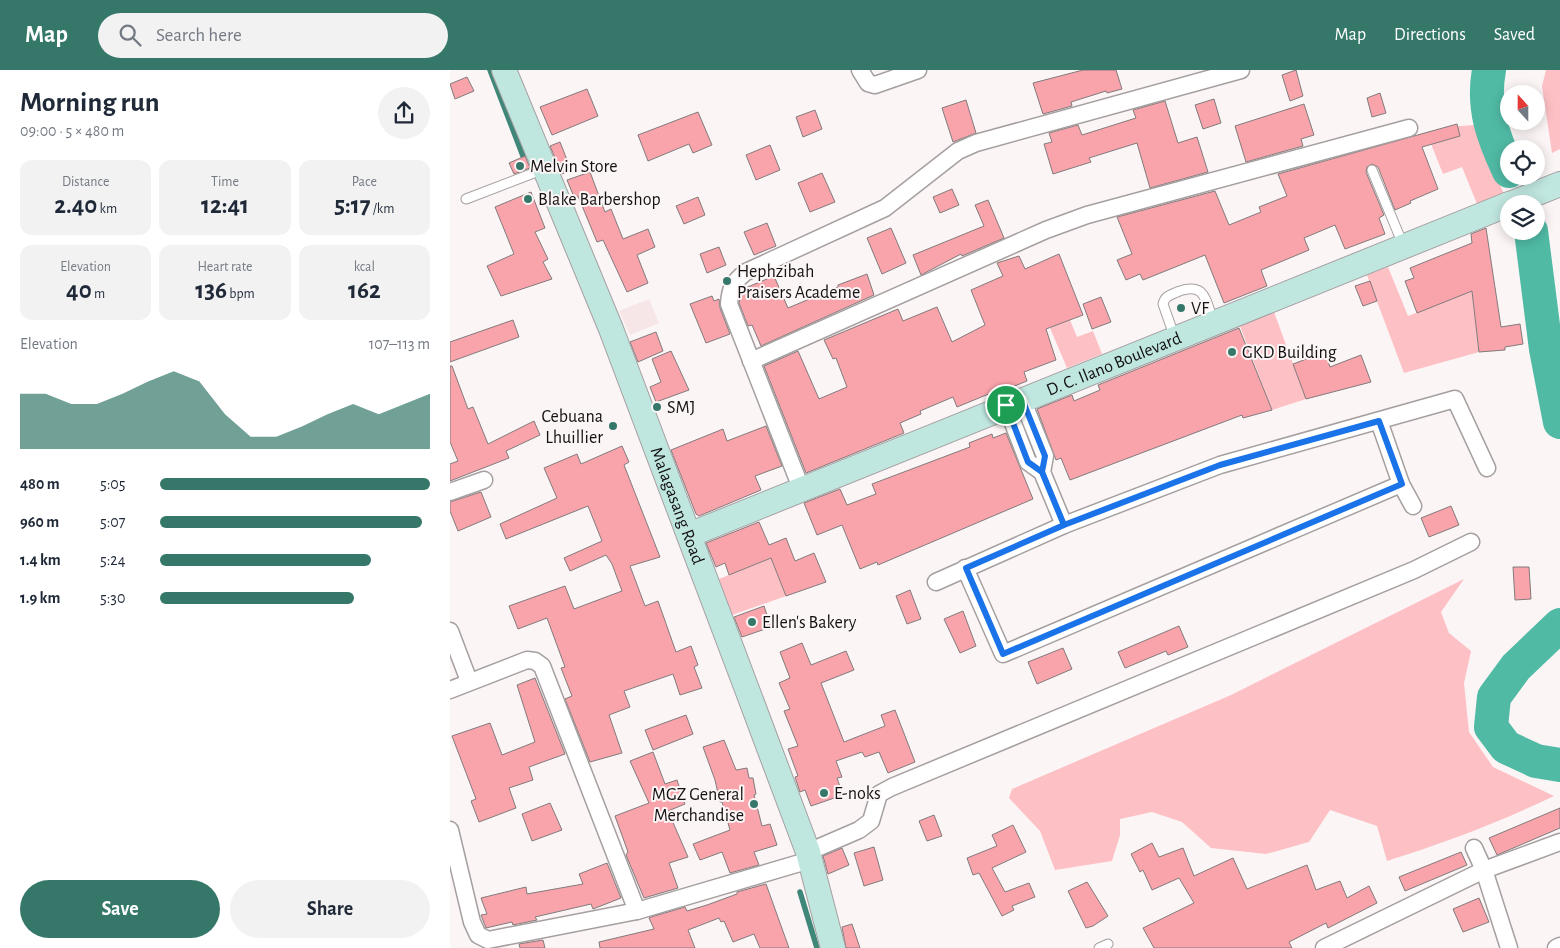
<!DOCTYPE html>
<meta charset="utf-8">
<style>
body{margin:0;font-family:"Alegreya Sans",sans-serif;background:#f2f2f3;color:#1f2937;height:100vh;display:flex;flex-direction:column;font-size:19px;white-space:nowrap}
*{box-sizing:border-box;margin:0}
p{font-size:16px;color:#747a83}
.icon{flex:none;width:28px;height:28px;fill:none;stroke:currentColor;stroke-width:2;stroke-linecap:round;stroke-linejoin:round}
.map{position:relative;flex:1;overflow:hidden}
.side{display:flex;flex-direction:column;background:#fff;width:450px}
.side>*{flex:none}
.needle{width:32px;rotate:339deg}
.fabs{position:absolute;left:1050px;top:15px;display:grid;gap:10px}
.fabs a{display:grid;place-items:center;width:45px;height:45px;border-radius:50%;background:#fff;box-shadow:0 2px 12px #0003;font-size:25px}
.pin{position:absolute;display:grid;place-items:center;width:42px;height:42px;color:#fff;margin:-21px;border:2px solid #fff;border-radius:50%;box-shadow:0 1px 5px #0007}
.round{display:grid;place-items:center;flex:none;width:52px;height:52px;border-radius:26px;background:#f2f2f3}
.headline{display:flex;align-items:center;justify-content:space-between;height:85px;padding:0 20px}
h1{font-size:28px;font-weight:700;line-height:38px}
.metrics{display:grid;grid-template-columns:repeat(3,1fr);gap:8px;height:85px;padding:5px 20px}
.metrics div{display:grid;align-content:center;border-radius:12px;background:#f2f2f3;text-align:center}
.metrics b{font-size:25px;font-weight:700}
.metrics small{font-size:14px;font-weight:400}
.metrics p{font-size:14px}
.chart{height:140px;padding:10px 20px}
.chart p{display:flex;justify-content:space-between}
.chart svg{width:100%;height:90px;margin-top:5px;fill:#35786a;opacity:.7}
.action{display:flex;gap:10px;margin-top:auto;padding:10px 20px}
.action a{flex:1;height:58px;border-radius:30px;background:#35786a;color:#fff;font-size:20px;font-weight:700;line-height:58px;text-align:center}
.action a+a{background:#f2f2f3;color:#1f2937}
ul{padding:0 20px;list-style:none;font-size:16px}
li{display:grid;grid-template-columns:80px 60px 1fr;align-items:center;height:38px}
li i{height:12px;border-radius:6px;background:#35786a}
header{display:flex;align-items:center;gap:30px;box-sizing:border-box;height:70px;padding:0 25px;background:#35786a;color:#fff}
header strong{font-size:24px}
nav{display:flex;gap:28px;margin-inline-start:auto;font-size:18px}
.search{width:350px;height:45px;background:#f2f2f3;display:flex;align-items:center;gap:12px;box-sizing:border-box;padding:0 18px;border-radius:28px;color:#747a83;font-size:19px}
main{display:flex;flex:1;min-height:0}
.map>svg:first-child{display:block}
</style>
<header>
<strong>Map</strong>
<div class="search"><svg class="icon" aria-label="search" viewBox="0 0 24 24"><circle cx="10" cy="10" r="6"/><path d="M15 15l6 6"/></svg>Search here</div>
<nav><a>Map</a><a>Directions</a><a>Saved</a></nav>
</header>
<main>
<section class="side">
<div class="headline"><div><h1>Morning run</h1><p>09:00 · 5 × 480 m</p></div><a class="round"><svg class="icon" aria-label="share" viewBox="0 0 24 24"><path d="M12 15V3M7 8l5-5 5 5M5 13v7h14v-7"/></svg></a></div>
<div class="metrics">
<div><p>Distance</p><b>2.40<small> km</small></b></div>
<div><p>Time</p><b>12:41</b></div>
<div><p>Pace</p><b>5:17<small> /km</small></b></div>
</div>
<div class="metrics">
<div><p>Elevation</p><b>40<small> m</small></b></div>
<div><p>Heart rate</p><b>136<small> bpm</small></b></div>
<div><p>kcal</p><b>162</b></div>
</div>
<div class="chart"><p><span>Elevation</span>107–113 m</p>
<svg viewBox="0 0 160 44" preserveAspectRatio="none"><path d="M0 44V17L10 17L20 22L30 22L40 17L50 11L60 6L70 11L80 27L90 38L100 38L110 33L120 27L130 22L140 27L150 22L160 17V44z"/></svg>
</div>
<ul>
<li><b>480 m</b>5:05<i style="width:100%"></i></li>
<li><b>960 m</b>5:07<i style="width:97%"></i></li>
<li><b>1.4 km</b>5:24<i style="width:78%"></i></li>
<li><b>1.9 km</b>5:30<i style="width:72%"></i></li>
</ul>
<div class="action"><a>Save</a><a>Share</a></div>
</section>
<div class="map">
<svg width="1110" height="878" viewBox="0 0 1110 878">
<rect width="100%" height="100%" fill="#fcf5f6"/>
<polygon fill="#f6e6e7" points="199,229 209,253 180,265 169,241"/>
<g fill="#fdc0c5">
<polygon points="1096,0 1110,0 1110,79 1102,83 1092,16"/>
<polygon points="1025,55 1054,124 1027,134 1012,97 993,104 981,74 1000,68 995,57"/>
<polygon points="938,197 958,246 1022,221 1029,282 954,303 917,205"/>
<polygon points="824,242 856,329 822,340 790,256"/>
<polygon points="620,250 627,267 643,261 652,284 617,298 600,258"/>
<polygon points="321,488 336,526 282,545 269,509"/>
<path d="M1014,509L991,542L999,563L1021,581L1014,613L1019,662L1043,697L1104,726C1050,752 994,773 937,791L927,756L880,740L859,772L816,784L761,778L732,752L702,742L670,749V765L662,791L605,800L590,761L559,728L562,719L781,625Z"/>
</g>
<g fill="none" stroke-linecap="round" stroke-linejoin="round">
<g stroke="#3e8779" stroke-width="5.5">
<polyline points="40,0 73,86"/>
<polyline points="350,822 367,878"/>
</g>
<g stroke="#50baa5" stroke-width="34">
<path d="M1039,0C1032,38 1043,67 1059,101"/>
<polyline points="1081,161 1096,279 1110,352"/>
<polyline points="1110,555 1066,597 1044,627 1041,657 1056,677 1086,691 1110,695"/>
</g>
</g>
<g fill="#f9a3ab" stroke="#817b7c">
<polygon points="633,0 666,0 672,19 657,23 656,21 621,32 622,36 593,44 583,13"/>
<polygon points="846,0 853,26 840,31 832,5"/>
<polygon points="17,7 24,21 5,29 0,14"/>
<polygon points="137,19 148,46 102,65 90,37"/>
<polygon points="930,23 936,43 922,47 917,28"/>
<polygon points="764,29 771,53 753,59 745,35"/>
<polygon points="516,30 526,63 503,72 492,38"/>
<polygon points="715,31 728,73 747,67 758,102 700,118 687,73 639,88 641,92 603,104 594,74 602,72 599,63 628,55 632,65 686,48 683,40"/>
<polygon points="854,34 864,65 851,69 853,76 796,92 785,56"/>
<polygon points="365,40 372,59 353,67 346,47"/>
<polygon points="248,42 262,75 243,83 239,74 198,91 188,65"/>
<polygon points="1007,54 1010,66 972,77 988,119 960,131 961,133 945,140 928,97 922,94 917,97 916,102 934,145 929,148 935,164 895,179 885,155 854,168 859,180 811,200 817,216 774,233 755,185 693,210 690,204 676,210 667,190 682,184 667,147 765,121 779,155 811,142 809,137 837,126 828,104"/>
<polygon points="110,72 121,100 112,104 100,76"/>
<polygon points="320,75 330,100 306,110 296,85"/>
<polygon points="75,86 80,98 64,104 59,93"/>
<polygon points="140,102 155,142 161,139 173,169 198,159 205,177 187,185 198,213 177,222 153,170 147,172 128,126 124,127 117,110"/>
<polygon points="372,103 385,132 360,142 348,113"/>
<polygon points="502,119 509,135 490,143 483,127"/>
<polygon points="81,122 95,158 85,162 98,189 93,192 102,209 51,226 37,196 64,184 45,137"/>
<polygon points="248,127 255,145 234,154 226,136"/>
<polygon points="538,130 554,168 512,186 511,184 471,205 463,185 534,156 525,135"/>
<polygon points="317,153 326,176 304,185 294,162"/>
<polygon points="441,158 456,193 432,204 417,168"/>
<polygon points="1036,158 1051,257 1070,254 1073,274 1055,277 1055,280 1029,282 1022,221 967,243 955,211 964,208 960,198 1022,173 1021,164"/>
<polygon points="269,177 276,195 257,203 250,184"/>
<polygon points="609,184 633,245 596,259 606,290 574,302 577,311 547,323 546,321 507,337 503,327 470,341 471,344 450,353 454,363 356,403 314,296 348,281 369,329 397,317 386,288 383,289 374,270 448,239 453,251 487,237 502,272 535,255 521,220 553,206 547,193 569,186 575,199"/>
<polygon points="417,204 424,225 311,276 302,255 298,256 289,233 293,219 324,206 338,238 388,217 388,215"/>
<polygon points="920,211 927,231 913,236 905,216"/>
<polygon points="262,226 264,231 269,229 270,238 280,264 256,273 240,234"/>
<polygon points="651,227 661,252 642,259 633,234"/>
<polygon points="63,250 69,267 0,292 0,272"/>
<polygon points="789,258 822,340 793,348 792,345 620,410 611,388 606,390 587,339 622,325 624,331 650,320 648,315"/>
<polygon points="206,262 213,281 188,292 180,272"/>
<polygon points="221,281 239,320 206,332 200,317 211,312 202,289"/>
<polygon points="875,282 880,297 911,285 921,312 856,329 843,294"/>
<polygon points="0,296 2,296 18,339 23,337 38,374 84,351 90,365 56,381 59,388 0,411 0,394 8,391 0,372"/>
<polygon points="316,356 332,396 305,406 311,420 249,446 246,444 221,380 273,359 277,371"/>
<polygon points="556,363 583,429 428,495 427,492 410,499 392,455 367,465 354,433 390,419 397,435 426,424 422,414 520,377 519,373 542,364 543,368"/>
<polygon points="172,376 179,392 174,395 210,487 180,496 195,536 208,531 226,582 241,576 248,595 244,597 252,618 230,625 223,604 174,621 180,637 159,645 172,683 140,692 115,629 122,626 111,598 115,597 97,548 68,559 59,536 115,516 124,539 172,521 162,494 156,485 120,501 114,488 152,471 138,436 56,469 50,454 107,428 94,398 127,384 131,394"/>
<polygon points="31,422 41,447 8,461 0,441 0,432"/>
<polygon points="1001,436 1009,455 979,467 971,448"/>
<polygon points="309,452 319,475 336,468 345,491 364,483 376,512 336,526 321,488 279,505 275,493 266,497 256,473"/>
<polygon points="1063,497 1079,497 1081,529 1065,530"/>
<polygon points="460,520 471,549 457,554 446,526"/>
<polygon points="314,536 321,557 292,567 284,547"/>
<polygon points="513,541 526,576 510,583 494,549"/>
<polygon points="729,556 738,577 718,585 716,581 675,598 668,582"/>
<polygon points="352,573 361,595 396,581 404,600 371,613 394,672 435,656 431,645 445,640 465,692 438,703 429,682 415,687 412,682 386,691 392,707 387,708 393,725 361,736 355,720 350,722 345,707 348,706 338,679 348,676 334,641 340,639 329,613 340,608 330,582"/>
<polygon points="613,578 622,599 587,614 578,592"/>
<polygon points="85,608 115,684 79,697 83,710 59,718 66,738 29,752 21,731 26,729 2,666 40,653 52,685 85,672 67,615"/>
<polygon points="236,645 243,664 203,680 195,660"/>
<polygon points="274,670 286,700 297,698 299,708 303,708 306,724 304,725 312,756 320,754 327,775 304,782 309,795 280,803 272,782 250,790 243,774 280,760 272,732 270,732 265,710 253,677"/>
<polygon points="203,682 215,714 227,710 235,734 218,741 238,787 219,793 228,818 194,828 176,785 178,782 165,746 199,733 180,691"/>
<polygon points="100,733 112,760 82,771 72,744"/>
<polygon points="1110,738 1110,758 1047,785 1039,768"/>
<polygon points="484,745 492,766 477,771 469,751"/>
<polygon points="563,755 576,782 542,798 555,822 579,813 585,827 562,836 564,840 552,846 529,803 523,805 517,788 547,776 542,765"/>
<polygon points="702,773 709,787 733,778 744,806 783,788 797,819 857,795 866,820 890,811 897,828 919,816 927,833 878,858 876,853 839,872 842,878 704,878 693,858 744,833 729,808 702,820 693,800 690,802 681,784"/>
<polygon points="424,777 433,810 414,816 404,783"/>
<polygon points="392,778 399,795 378,804 373,786"/>
<polygon points="1011,782 1017,795 955,821 949,807"/>
<polygon points="157,793 171,828 143,839 141,834 85,847 87,850 63,855 62,852 36,858 31,845 37,844 31,828 76,817 77,824 133,814 129,804"/>
<polygon points="637,812 658,846 643,856 636,858 618,821"/>
<polygon points="316,814 339,878 310,878 304,864 283,872 274,851 271,852 269,848 238,860 245,878 150,878 149,872 204,859 199,848 201,847 235,837 237,841 257,835 287,824 287,822"/>
<polygon points="1029,828 1039,852 1013,862 1003,839"/>
<polygon points="402,854 410,878 396,878 392,857"/>
<polygon points="93,870 95,878 70,878 69,874"/>
</g>
<g fill="none" stroke-linecap="round" stroke-linejoin="round">
<defs>
<g id="lane">
<polyline points="922,100 954,177"/>
<polyline points="16,129 94,99"/>
<path d="M725,268L713,234C715,226 720,225 727,222C756,211 755,230 764,253"/>
<polyline points="649,878 658,874"/>
</g>
<g id="street">
<polyline points="410,0 418,13 425,15 468,0"/>
<polyline points="301,291 596,160 637,145 959,58"/>
<polyline points="572,329 595,386 592,402"/>
<polyline points="556,335 578,392 592,402 614,455"/>
<polyline points="929,351 951,414 963,436"/>
<path d="M351,418L279,234C280,218 283,212 296,202L435,138L508,81L526,73L791,0"/>
<polyline points="0,422 34,410"/>
<polyline points="515,498 553,584 951,414"/>
<polyline points="486,512 614,455 770,395 1005,329 1037,398"/>
<polyline points="0,561 19,611"/>
<polyline points="0,620 77,590 85,591 92,596 187,841"/>
<polyline points="0,760 22,852 28,865 38,870 187,841 360,790"/>
<polyline points="1024,778 1034,800 1059,878"/>
<polyline points="358,782 409,760 421,751 429,724 442,717 964,500 1021,472"/>
<polyline points="874,878 1034,800 1110,772"/>
<polyline points="1106,878 1110,876"/>
</g>
<g id="secondary">
<path id="s1" d="M54,0L161,259L298,622L358,782L383,878"/>
<polyline points="1060,134 1110,114"/>
<path id="s2" d="M239,465L1059,134"/>
</g>
</defs>
<use href="#lane" stroke="#a69fa0" stroke-width="11"/>
<use href="#street" stroke="#a69fa0" stroke-width="19"/>
<use href="#secondary" stroke="#a69fa0" stroke-width="26"/>
<use href="#lane" stroke="#fff" stroke-width="9"/>
<use href="#street" stroke="#fff" stroke-width="16"/>
<use href="#secondary" stroke="#c0e6e0" stroke-width="24"/>
</g>
<g fill="none" stroke-linecap="round" stroke-linejoin="round">
<defs>
<polyline id="route" points="556,335 578,392 592,402 614,455 770,395 929,351 952,414 553,584 516,498 614,455 592,402 595,386 572,329 556,335"/>
</defs>
<use href="#route" stroke="#fff" stroke-width="10"/>
<use href="#route" stroke="#1a73e8" stroke-width="6"/>
</g>
<g fill="#35786a" stroke="#fcf5f6" stroke-width="2">
<circle cx="70" cy="96" r="5"/>
<circle cx="78" cy="129" r="5"/>
<circle cx="277" cy="211" r="5"/>
<circle cx="731" cy="238" r="5"/>
<circle cx="782" cy="282" r="5"/>
<circle cx="207" cy="337" r="5"/>
<circle cx="163" cy="356" r="5"/>
<circle cx="302" cy="552" r="5"/>
<circle cx="374" cy="723" r="5"/>
<circle cx="304" cy="734" r="5"/>
</g>
<g text-anchor="middle" stroke-width="4" stroke-linejoin="round" paint-order="stroke">
<g font-size="18" fill="#131111" stroke="#fcf5f6" text-anchor="start">
<text x="80" y="102">Melvin Store</text>
<text x="88" y="135">Blake Barbershop</text>
<text x="287" y="207">Hephzibah<tspan x="287" dy="21">Praisers Academe</tspan></text>
<text x="741" y="244">VF</text>
<text x="792" y="288">GKD Building</text>
<text x="217" y="343">SMJ</text>
<text x="153" y="352" text-anchor="end">Cebuana<tspan x="153" dy="21">Lhuillier</tspan></text>
<text x="312" y="558">Ellen's Bakery</text>
<text x="384" y="729">E-noks</text>
<text x="294" y="730" text-anchor="end">MGZ General<tspan x="294" dy="21">Merchandise</tspan></text>
</g>
<g font-size="18" fill="#131111" stroke="#fcf5f6">
<text dy="6" stroke="none"><textPath href="#s2" startOffset="458">D. C. Ilano Boulevard</textPath></text>
<text dy="6" stroke="none"><textPath href="#s1" startOffset="469">Malagasang Road</textPath></text>
</g>
</g>
</svg>
<div class="fabs">
<a><svg class="needle" viewBox="-14 -14 28 28"><path d="M0-13l5 13h-10z" fill="#e53935"/><path d="M0 13l5-13h-10z" fill="#747a83"/></svg></a>
<a><svg class="icon" aria-label="locate" viewBox="0 0 24 24"><circle cx="12" cy="12" r="6"/><path d="M12 2v4M12 18v4M2 12h4M18 12h4"/></svg></a>
<a><svg class="icon" aria-label="layers" viewBox="0 0 24 24"><path d="M12 4l9 5-9 5-9-5zM3 14l9 5 9-5"/></svg></a>
</div>
<div class="pin" style="left:556px;top:335px;background:#1e9e55"><svg class="icon" aria-label="arrive" viewBox="0 0 24 24"><path d="M6 21V4h12l-3 4 3 4H6"/></svg></div>
</div>
</main>
